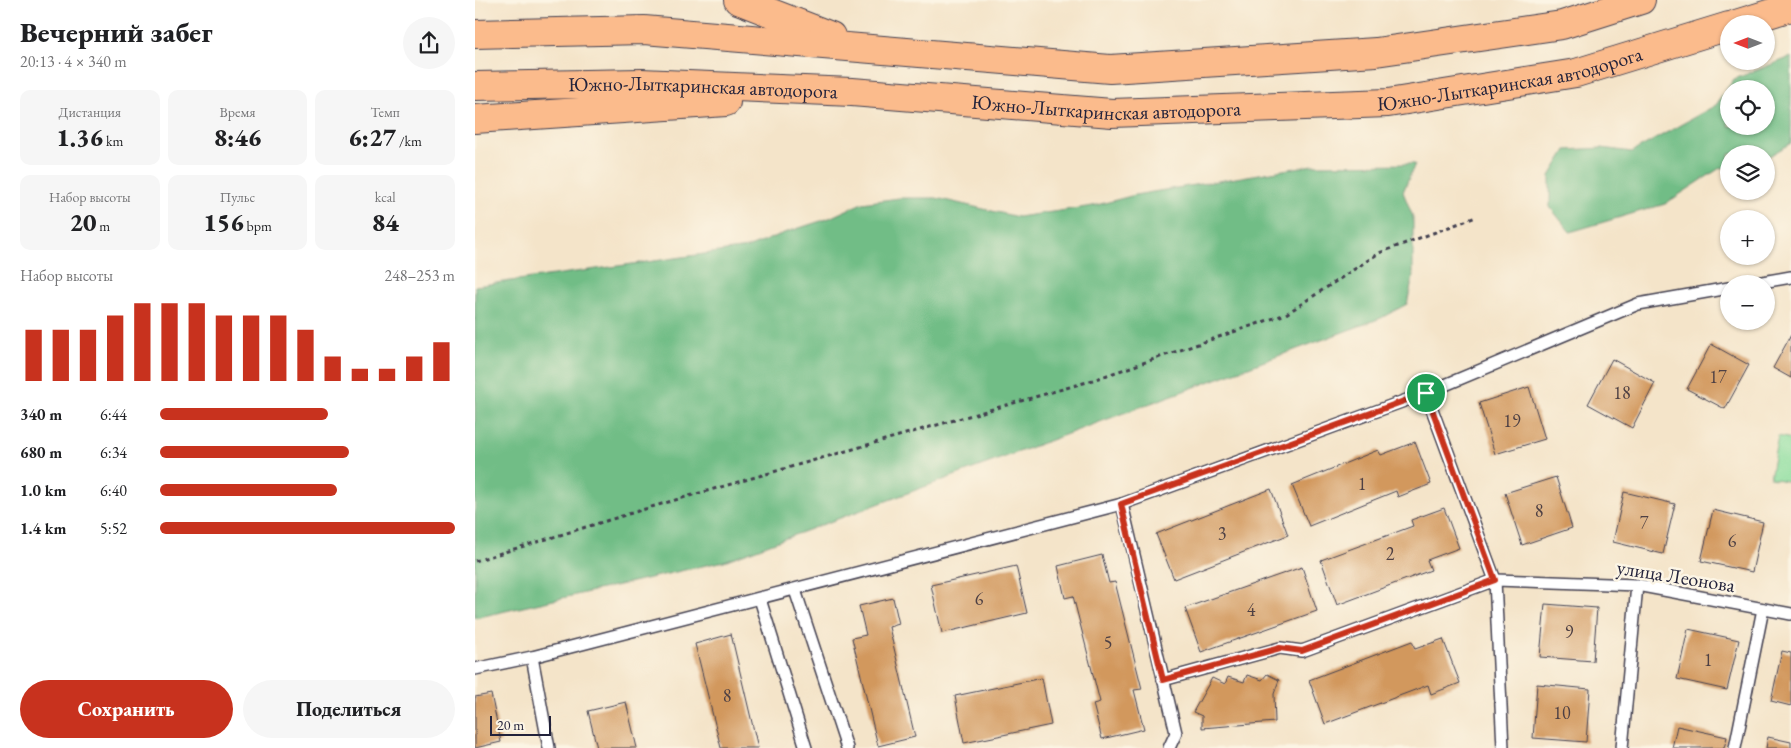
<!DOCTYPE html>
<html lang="ru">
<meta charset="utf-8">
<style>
body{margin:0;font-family:"EB Garamond",serif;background:#f6f6f6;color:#202124;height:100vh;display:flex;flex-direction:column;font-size:19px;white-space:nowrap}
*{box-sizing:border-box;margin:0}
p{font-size:16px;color:#757577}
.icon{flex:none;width:28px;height:28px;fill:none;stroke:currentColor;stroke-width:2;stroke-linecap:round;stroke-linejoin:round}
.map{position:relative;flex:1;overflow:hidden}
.drawer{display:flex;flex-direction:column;background:#fff;width:475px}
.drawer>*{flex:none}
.needle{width:32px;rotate:270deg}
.tools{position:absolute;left:1245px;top:15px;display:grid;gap:10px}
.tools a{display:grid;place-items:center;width:55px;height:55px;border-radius:50%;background:#fff;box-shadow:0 1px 4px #0004;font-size:25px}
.scale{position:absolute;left:15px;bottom:12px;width:61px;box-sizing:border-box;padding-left:5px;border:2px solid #22223b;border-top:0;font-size:14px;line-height:18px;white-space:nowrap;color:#22223b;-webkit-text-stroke:4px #fcf5e5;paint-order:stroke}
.pin{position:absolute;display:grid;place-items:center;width:42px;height:42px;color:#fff;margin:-21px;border:2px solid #fff;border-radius:50%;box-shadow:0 1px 5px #0007}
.round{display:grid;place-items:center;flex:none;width:52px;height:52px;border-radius:26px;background:#f6f6f6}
.head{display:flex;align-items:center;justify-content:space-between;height:85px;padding:0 20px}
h1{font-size:28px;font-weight:800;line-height:38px}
.figures{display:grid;grid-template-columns:repeat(3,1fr);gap:8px;height:85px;padding:5px 20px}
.figures div{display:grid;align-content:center;border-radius:10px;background:#f6f6f6;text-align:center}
.figures b{font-size:25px;font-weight:800}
.figures small{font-size:14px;font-weight:400}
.figures p{font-size:14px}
.chart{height:140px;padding:10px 20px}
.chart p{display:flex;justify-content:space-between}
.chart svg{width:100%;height:90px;margin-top:5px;stroke:#c8321e;stroke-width:6}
.cta{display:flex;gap:10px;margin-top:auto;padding:10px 20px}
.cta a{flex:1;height:58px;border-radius:30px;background:#c8321e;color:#fff;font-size:20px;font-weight:800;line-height:58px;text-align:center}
.cta a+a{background:#f6f6f6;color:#202124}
ul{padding:0 20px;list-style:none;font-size:16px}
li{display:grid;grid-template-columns:80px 60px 1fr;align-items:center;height:38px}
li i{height:12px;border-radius:6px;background:#c8321e}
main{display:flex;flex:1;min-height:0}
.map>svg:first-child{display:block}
</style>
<main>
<section class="drawer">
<div class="head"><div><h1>Вечерний забег</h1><p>20:13 · 4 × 340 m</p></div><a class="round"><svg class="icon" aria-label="share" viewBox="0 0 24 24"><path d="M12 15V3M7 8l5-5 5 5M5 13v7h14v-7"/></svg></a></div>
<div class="figures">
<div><p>Дистанция</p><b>1.36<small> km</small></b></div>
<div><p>Время</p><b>8:46</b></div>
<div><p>Темп</p><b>6:27<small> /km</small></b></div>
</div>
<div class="figures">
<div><p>Набор высоты</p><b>20<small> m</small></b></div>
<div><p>Пульс</p><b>156<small> bpm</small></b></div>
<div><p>kcal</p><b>84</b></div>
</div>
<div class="chart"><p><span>Набор высоты</span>248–253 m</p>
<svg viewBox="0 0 160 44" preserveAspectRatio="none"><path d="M5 44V19M15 44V19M25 44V19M35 44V12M45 44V6M55 44V6M65 44V6M75 44V12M85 44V12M95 44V12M105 44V19M115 44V32M125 44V38M135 44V38M145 44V32M155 44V25"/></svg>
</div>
<ul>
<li><b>340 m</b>6:44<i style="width:57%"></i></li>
<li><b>680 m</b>6:34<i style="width:64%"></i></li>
<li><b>1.0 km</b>6:40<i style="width:60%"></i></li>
<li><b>1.4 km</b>5:52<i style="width:100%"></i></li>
</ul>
<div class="cta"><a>Сохранить</a><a>Поделиться</a></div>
</section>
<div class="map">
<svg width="1316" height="748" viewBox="0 0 1316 748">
<rect width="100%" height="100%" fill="#fcf5e5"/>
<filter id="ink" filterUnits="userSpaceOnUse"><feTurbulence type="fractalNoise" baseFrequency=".02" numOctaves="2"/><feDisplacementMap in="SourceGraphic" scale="10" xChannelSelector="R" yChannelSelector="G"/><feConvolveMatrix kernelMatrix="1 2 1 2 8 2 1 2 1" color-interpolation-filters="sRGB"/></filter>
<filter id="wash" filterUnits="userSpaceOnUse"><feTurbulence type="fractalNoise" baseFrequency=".0096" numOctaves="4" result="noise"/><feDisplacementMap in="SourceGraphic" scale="20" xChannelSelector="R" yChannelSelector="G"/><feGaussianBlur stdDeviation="1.12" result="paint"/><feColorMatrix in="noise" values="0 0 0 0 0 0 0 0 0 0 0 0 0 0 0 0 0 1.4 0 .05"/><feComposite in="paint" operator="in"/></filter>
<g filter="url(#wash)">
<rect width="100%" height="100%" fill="#f4e4c9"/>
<polygon fill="#8cde9f" stroke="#57806d" points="1303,436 1316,439 1316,482 1295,478"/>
<g fill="#71bd86" stroke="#4a7060" fill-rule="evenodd">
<path d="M1316,57V143L1291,158V154H1254V167L1245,168L1190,204L1095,232L1075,207V176L1091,150L1127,148L1157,152L1241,105L1259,79ZM1254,89H1291V126H1254Z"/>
<polygon points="940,164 928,192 938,217 938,277 932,304 906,318 249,561 0,618 0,286 272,248 309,233 352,219 387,203 424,198 461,198 543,217 618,206 660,195 838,165"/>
</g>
<g id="blocks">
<g fill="#d2985d">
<polygon points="1316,335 1316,378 1298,368"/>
<polygon points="1236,344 1274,365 1250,409 1212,389"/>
<polygon points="1137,359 1180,383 1157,428 1113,404"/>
<polygon points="1054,387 1070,439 1020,454 1004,403"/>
<polygon points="940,442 956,484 923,497 921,491 834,526 817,485 903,450 906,455"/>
<polygon points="1081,477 1097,528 1047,545 1030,493"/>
<polygon points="796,489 813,535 699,579 681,534"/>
<polygon points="1149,492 1200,504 1188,554 1138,542"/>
<polygon points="969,508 984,548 952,560 956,570 862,605 846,560 938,526 936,520"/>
<polygon points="1238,510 1288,522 1277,572 1226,561"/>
<polygon points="627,555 634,583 640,582 667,689 659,690 669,729 627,739 618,704 625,702 598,596 590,598 583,566"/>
<polygon points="541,566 552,613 467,633 456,585"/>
<polygon points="827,567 842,611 726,652 710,608"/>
<polygon points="418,598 424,624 414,627 440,737 403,746 377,638 391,635 384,606"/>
<polygon points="1070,604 1122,608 1118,661 1065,657"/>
<polygon points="1213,629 1264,640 1252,690 1202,679"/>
<polygon points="256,634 283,748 246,748 220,644"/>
<polygon points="968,639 985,683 956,694 953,685 850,724 834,680 937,641 940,649"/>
<polygon points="1307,651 1316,653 1316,706 1296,701"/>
<polygon points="792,674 804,680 799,694 800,722 727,728 727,716 718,712 737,678 750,684 753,677 769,682 772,675 787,680"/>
<polygon points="567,678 576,725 489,743 480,696"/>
<polygon points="1062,684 1115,689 1111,742 1058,738"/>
<polygon points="16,694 26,742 0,748 0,697"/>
<polygon points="151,702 162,748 122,748 113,711"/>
<polygon points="1202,726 1252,737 1249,748 1197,748"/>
<polygon points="1293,737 1316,742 1316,748 1291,748"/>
</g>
</g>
</g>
<g filter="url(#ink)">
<use href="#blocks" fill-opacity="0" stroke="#423f50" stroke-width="1"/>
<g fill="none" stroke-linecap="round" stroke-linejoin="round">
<defs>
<g id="service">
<polyline points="1276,284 1316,277"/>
<polyline points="951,393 1163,304 1254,288"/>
<polyline points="647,504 701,733 694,748"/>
<polyline points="320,590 372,748"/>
<polyline points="285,599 331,748"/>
<polyline points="57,657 74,748"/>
<polyline points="0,669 57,657 647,504 951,393 1020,580 1028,748"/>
<polyline points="688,680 805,648 827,651 1020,580 1162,585 1316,614"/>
<polyline points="1147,748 1162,585"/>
<polyline points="1260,748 1288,609"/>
</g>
<g id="primary">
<polyline points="263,0 356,36"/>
<polyline points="1261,24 1316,7"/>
<polyline points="0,34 169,30 635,69 901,52 1087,25 1166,0"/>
<path id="s1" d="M0,86L166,83L377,92L637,113L913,103L1101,73L1254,26"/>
<polyline points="0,119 251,102"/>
</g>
</defs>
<use href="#service" stroke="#423f50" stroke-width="14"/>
<use href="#primary" stroke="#423f50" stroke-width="30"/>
<polyline stroke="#423f50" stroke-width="3" stroke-dasharray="4 4" stroke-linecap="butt" points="0,561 183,505 612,382 811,314 904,253 1001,217"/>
<use href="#service" stroke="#fff" stroke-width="11"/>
<use href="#primary" stroke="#fbbb8c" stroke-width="28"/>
</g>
</g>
<g fill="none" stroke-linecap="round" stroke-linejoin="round" filter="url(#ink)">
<defs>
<polygon id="route" points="951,393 1020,580 827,651 805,648 688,680 646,504"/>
</defs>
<use href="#route" stroke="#fff" stroke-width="10"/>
<use href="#route" stroke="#c8321e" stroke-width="6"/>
</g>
<g text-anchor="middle" stroke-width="5" stroke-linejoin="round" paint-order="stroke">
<g font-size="18" fill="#4e4044">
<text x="1243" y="383">17</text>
<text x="1147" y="399">18</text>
<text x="1037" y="427">19</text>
<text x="887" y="490">1</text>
<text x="1064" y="517">8</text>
<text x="1169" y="529">7</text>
<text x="747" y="540">3</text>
<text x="1257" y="547">6</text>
<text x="915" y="560">2</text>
<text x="504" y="605">6</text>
<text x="776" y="616">4</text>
<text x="1094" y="638">9</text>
<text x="633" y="649">5</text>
<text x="1233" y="666">1</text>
<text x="252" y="702">8</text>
<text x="1087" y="719">10</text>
</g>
<g font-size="20" fill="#22223b" stroke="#fcf5e5">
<text dy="7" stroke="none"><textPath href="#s1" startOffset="1038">Южно-Лыткаринская автодорога</textPath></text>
<text dy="7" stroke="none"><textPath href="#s1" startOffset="228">Южно-Лыткаринская автодорога</textPath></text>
<text dy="7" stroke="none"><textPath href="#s1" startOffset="632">Южно-Лыткаринская автодорога</textPath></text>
<text transform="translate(1201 576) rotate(9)" y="7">улица Леонова</text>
</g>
</g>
</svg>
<div class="tools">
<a><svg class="needle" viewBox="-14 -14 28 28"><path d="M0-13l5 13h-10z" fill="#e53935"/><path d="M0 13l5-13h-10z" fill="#757577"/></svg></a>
<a><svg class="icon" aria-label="locate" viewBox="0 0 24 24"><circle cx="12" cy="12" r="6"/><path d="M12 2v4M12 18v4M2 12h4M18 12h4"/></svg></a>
<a><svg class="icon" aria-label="layers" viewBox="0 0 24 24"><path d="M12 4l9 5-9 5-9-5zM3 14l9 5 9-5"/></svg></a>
<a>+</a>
<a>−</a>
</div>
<div class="scale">20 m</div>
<div class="pin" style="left:951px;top:393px;background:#1e9e55"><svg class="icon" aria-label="arrive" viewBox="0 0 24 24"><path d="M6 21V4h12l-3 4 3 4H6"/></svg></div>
</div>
</main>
